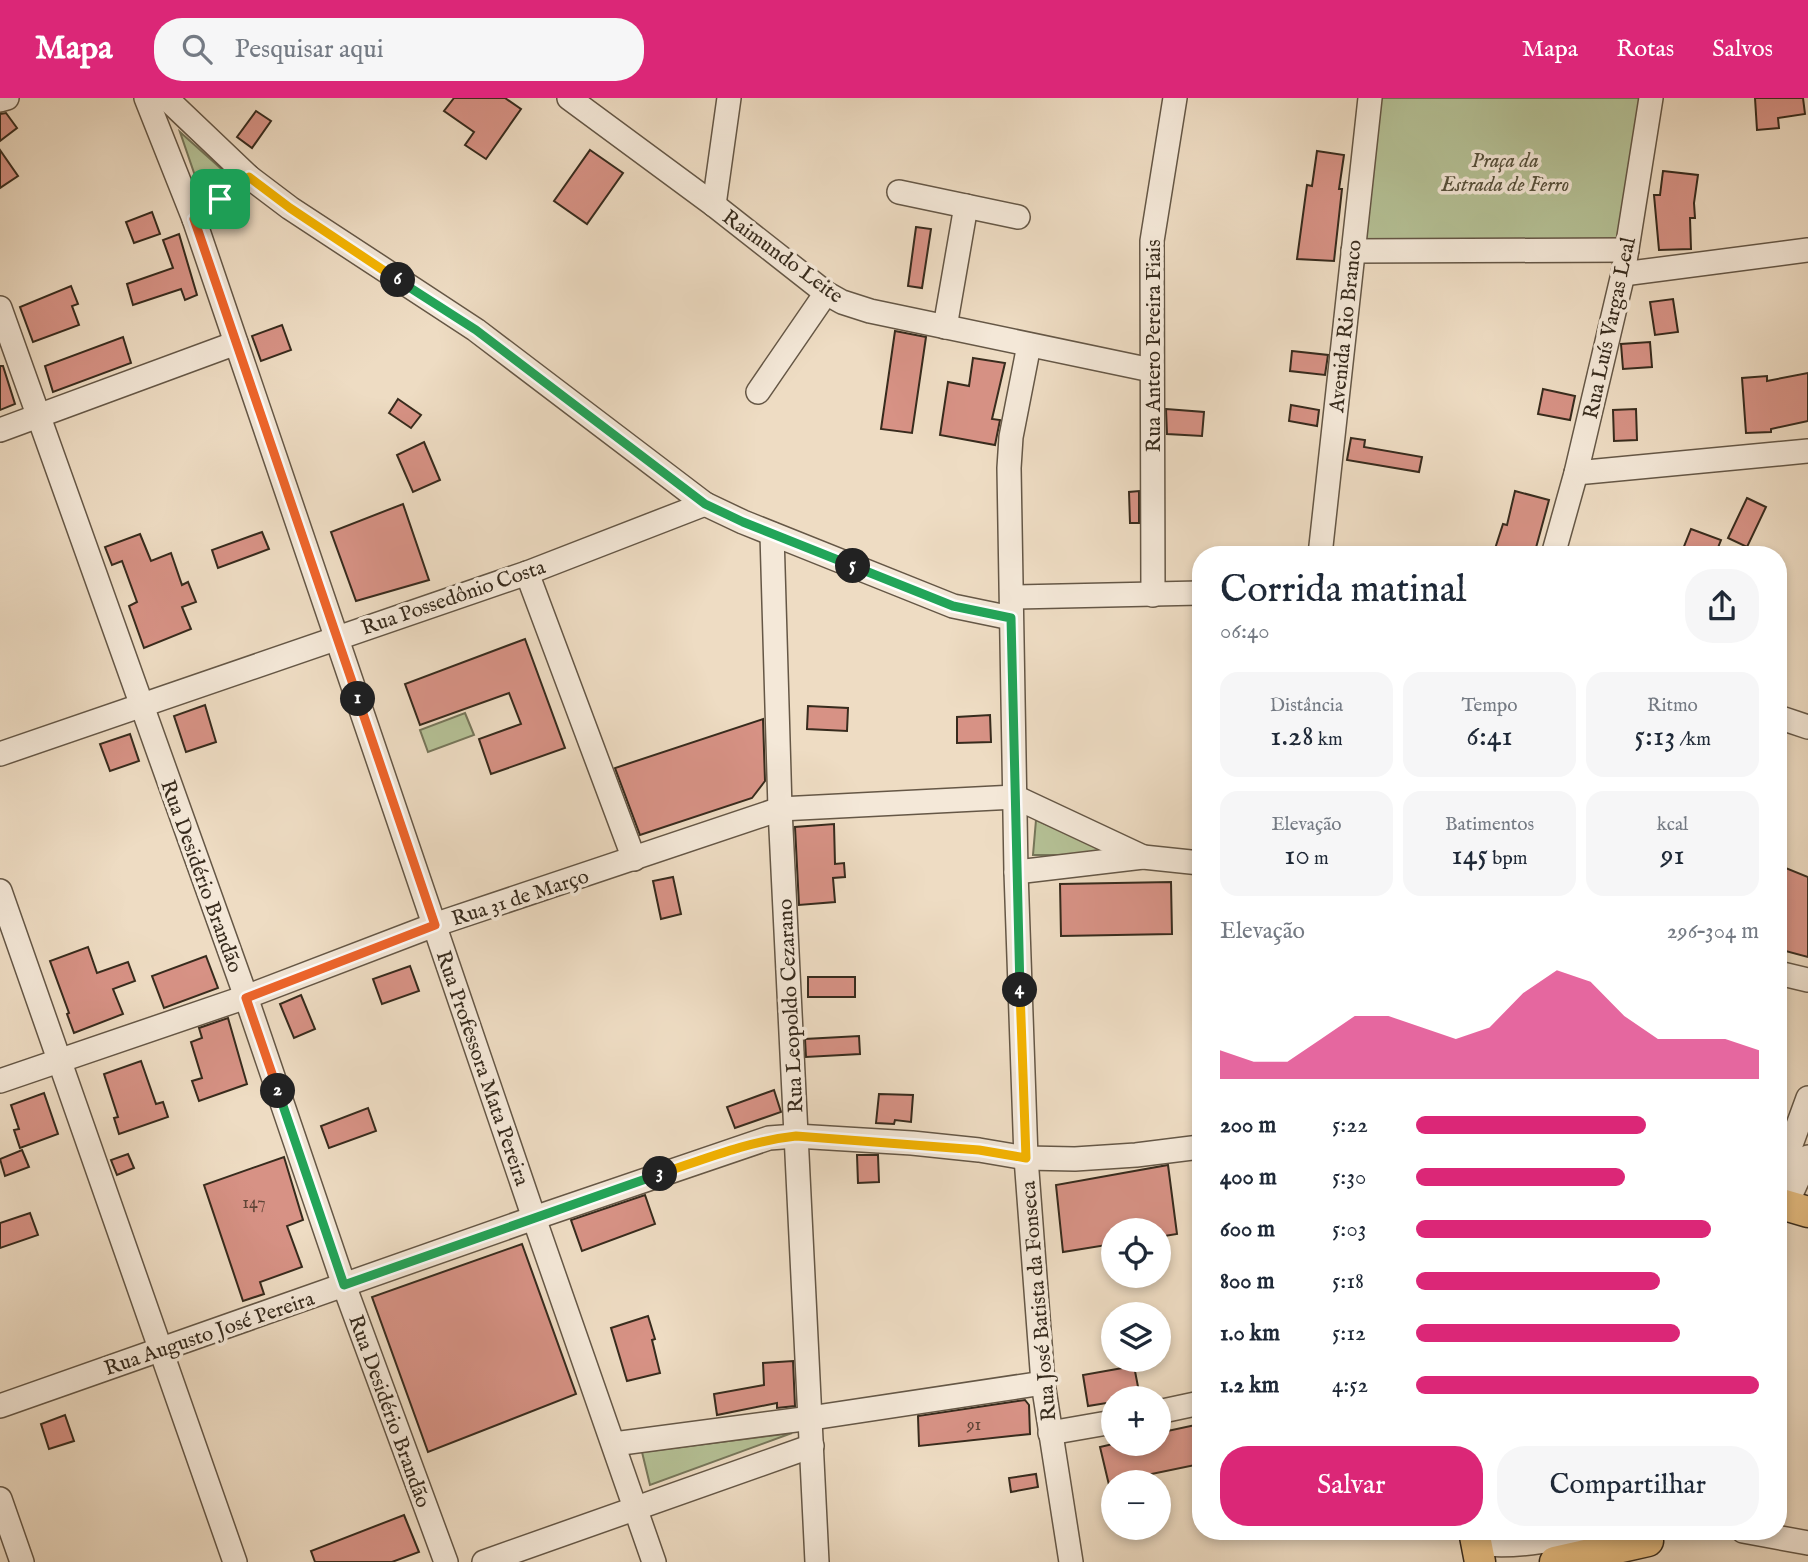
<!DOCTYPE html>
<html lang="pt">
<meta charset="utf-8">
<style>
body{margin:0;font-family:"IM FELL English",serif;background:#f6f6f7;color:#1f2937;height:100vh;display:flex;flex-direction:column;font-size:26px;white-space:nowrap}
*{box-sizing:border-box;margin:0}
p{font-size:23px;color:#747a83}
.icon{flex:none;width:38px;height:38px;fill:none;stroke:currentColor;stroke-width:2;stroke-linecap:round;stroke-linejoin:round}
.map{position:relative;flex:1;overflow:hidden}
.sheet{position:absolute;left:1192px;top:448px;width:595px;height:994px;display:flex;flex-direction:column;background:#fff;border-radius:28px;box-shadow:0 4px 10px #0003}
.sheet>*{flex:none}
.controls{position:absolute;left:1101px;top:1120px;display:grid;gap:14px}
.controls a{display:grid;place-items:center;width:70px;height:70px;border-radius:50%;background:#fff;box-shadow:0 4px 10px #0003;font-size:35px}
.pin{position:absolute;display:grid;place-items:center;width:60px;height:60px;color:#fff;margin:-30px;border-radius:14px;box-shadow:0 4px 10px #0006}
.km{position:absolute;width:35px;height:35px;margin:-18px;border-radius:50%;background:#222;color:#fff;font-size:19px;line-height:35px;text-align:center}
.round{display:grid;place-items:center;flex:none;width:74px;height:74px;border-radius:28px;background:#f6f6f7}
.head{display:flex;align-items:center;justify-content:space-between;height:119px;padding:0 28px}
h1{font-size:38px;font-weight:600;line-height:52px}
.figures{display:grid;grid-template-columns:repeat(3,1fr);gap:10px;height:119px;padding:7px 28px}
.figures div{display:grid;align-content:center;border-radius:18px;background:#f6f6f7;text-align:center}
.figures b{font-size:30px;font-weight:600}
.figures small{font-size:19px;font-weight:400}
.figures p{font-size:19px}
.chart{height:196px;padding:14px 28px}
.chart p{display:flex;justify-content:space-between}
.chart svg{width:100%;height:126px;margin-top:7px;fill:#db2777;opacity:.7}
.cta{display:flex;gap:14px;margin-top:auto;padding:14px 28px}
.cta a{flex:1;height:80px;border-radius:28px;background:#db2777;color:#fff;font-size:28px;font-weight:600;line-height:80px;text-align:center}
.cta a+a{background:#f6f6f7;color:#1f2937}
ul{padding:0 28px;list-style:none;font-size:23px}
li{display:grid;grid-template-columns:112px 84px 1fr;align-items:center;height:52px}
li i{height:18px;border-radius:9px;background:#db2777}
header{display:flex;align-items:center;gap:42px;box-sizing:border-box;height:98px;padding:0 35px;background:#db2777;color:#fff}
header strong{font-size:33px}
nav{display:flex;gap:38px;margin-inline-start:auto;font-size:24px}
.search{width:490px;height:63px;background:#f6f6f7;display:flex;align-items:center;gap:18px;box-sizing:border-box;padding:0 24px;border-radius:28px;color:#747a83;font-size:26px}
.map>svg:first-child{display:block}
</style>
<header>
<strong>Mapa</strong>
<div class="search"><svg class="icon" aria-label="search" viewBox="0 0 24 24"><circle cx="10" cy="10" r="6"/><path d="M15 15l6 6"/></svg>Pesquisar aqui</div>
<nav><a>Mapa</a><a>Rotas</a><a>Salvos</a></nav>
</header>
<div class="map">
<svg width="1808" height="1464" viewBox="0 0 1808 1464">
<rect width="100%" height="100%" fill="#eedcc3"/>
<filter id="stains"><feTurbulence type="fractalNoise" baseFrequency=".00286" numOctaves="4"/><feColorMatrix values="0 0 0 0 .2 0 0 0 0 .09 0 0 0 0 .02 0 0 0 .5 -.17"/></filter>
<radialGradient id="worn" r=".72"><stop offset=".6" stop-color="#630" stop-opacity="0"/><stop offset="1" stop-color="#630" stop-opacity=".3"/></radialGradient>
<g fill="#b5c196" stroke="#76765a" stroke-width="2">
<polygon points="1379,0 1646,0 1621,148 1364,146"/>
<polygon points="180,34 235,83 203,101"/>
<polygon points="465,615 474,637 428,654 420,632"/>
<polygon points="1036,722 1117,757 1033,757"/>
<polygon points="792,1335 650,1387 642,1354"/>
</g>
<g fill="#d79285" stroke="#372b1d" stroke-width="2">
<polygon points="454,0 505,0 521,11 486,61 465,47 474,34 444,13"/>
<polygon points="1755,0 1803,0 1805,16 1778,20 1779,30 1757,32"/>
<polygon points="256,13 271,23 252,50 237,39"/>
<polygon points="6,15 17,30 0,43 0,16"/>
<polygon points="0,52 18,78 0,90"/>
<polygon points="590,52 623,75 587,126 554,103"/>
<polygon points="1317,53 1344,57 1339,91 1342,91 1334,163 1297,161 1307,87 1312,88"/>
<polygon points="1663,73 1698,77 1694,105 1695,120 1690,120 1691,151 1659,152 1654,97 1660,97"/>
<polygon points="152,114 160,136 134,145 126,124"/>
<polygon points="916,129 931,131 922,190 908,188"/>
<polygon points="179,136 197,197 185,202 181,191 133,207 127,186 173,170 163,142"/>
<polygon points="71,188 78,206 72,208 79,227 33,244 20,209"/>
<polygon points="1673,201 1678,234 1655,237 1650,204"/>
<polygon points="282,227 291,252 261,263 252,238"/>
<polygon points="895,233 926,239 912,335 881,331"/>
<polygon points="123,239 131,265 53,294 45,268"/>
<polygon points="1650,244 1652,269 1623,271 1621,246"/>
<polygon points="1292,253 1328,257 1325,277 1290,273"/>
<polygon points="973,260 1005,265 992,321 1000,322 995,347 940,337 948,284 969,288"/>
<polygon points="0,268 3,268 15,306 0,312"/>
<polygon points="1808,275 1808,323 1771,331 1771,334 1746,335 1742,280 1767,278 1767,283"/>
<polygon points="1543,291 1575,298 1570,322 1538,316"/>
<polygon points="398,301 421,317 411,330 389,315"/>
<polygon points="1291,307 1319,312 1317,328 1289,323"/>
<polygon points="1166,311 1204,314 1202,338 1167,336"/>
<polygon points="1636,311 1637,342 1614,343 1613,312"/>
<polygon points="1351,340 1365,342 1364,349 1422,359 1419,374 1347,362"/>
<polygon points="424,344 440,382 413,394 397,357"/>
<polygon points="1139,393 1139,425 1130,425 1129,394"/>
<polygon points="1515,393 1549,402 1534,457 1493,457 1503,426 1507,427"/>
<polygon points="1747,400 1766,409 1747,449 1728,440"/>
<polygon points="403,406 429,482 356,503 331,434"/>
<polygon points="1691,431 1721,442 1715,457 1697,457 1683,451"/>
<polygon points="262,434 269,451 218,470 212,452"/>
<polygon points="140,436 151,463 171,455 182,487 188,484 196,504 182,509 191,531 144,550 129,508 137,504 122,463 112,467 105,449"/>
<polygon points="525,541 565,650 491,676 479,641 521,626 509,595 420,627 405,586"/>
<polygon points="205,607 216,644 186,654 174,618"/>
<polygon points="808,608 848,610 847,633 807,631"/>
<polygon points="990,617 991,644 957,645 957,619"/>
<polygon points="763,621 765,683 752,700 640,737 615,670"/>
<polygon points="130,636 139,663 110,673 100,646"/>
<polygon points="834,726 835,766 844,765 845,779 833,780 835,804 799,807 795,729"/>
<polygon points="1778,767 1808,779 1808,859 1778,851"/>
<polygon points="673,779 681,816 661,821 653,783"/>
<polygon points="1171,784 1172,836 1061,838 1060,786"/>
<polygon points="88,849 97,875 128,864 135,883 113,891 123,916 74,935 67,916 69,915 50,863"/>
<polygon points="206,858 218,890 164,910 152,878"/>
<polygon points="410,868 419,893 382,906 373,881"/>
<rect x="808" y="879" width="47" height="20"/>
<polygon points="301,897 315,931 294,940 280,906"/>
<polygon points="228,920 247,986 199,1003 192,983 202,980 191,944 202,940 199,930"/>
<polygon points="859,938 860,956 806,959 805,941"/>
<polygon points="141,963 156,1006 163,1004 168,1019 119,1036 114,1020 118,1019 104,976"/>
<polygon points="774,992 781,1014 735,1030 727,1009"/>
<polygon points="44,995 58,1036 20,1050 14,1032 19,1031 11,1007"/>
<polygon points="879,996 913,997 911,1024 895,1022 894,1026 876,1025"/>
<polygon points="368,1010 376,1033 329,1050 321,1028"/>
<polygon points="22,1052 29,1069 5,1078 0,1061"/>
<polygon points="128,1056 134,1070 117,1077 111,1062"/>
<polygon points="857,1057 878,1057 879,1084 858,1085"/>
<polygon points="284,1059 303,1122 287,1128 302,1169 260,1184 264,1196 243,1203 204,1087"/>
<polygon points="1168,1067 1177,1136 1158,1139 1158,1132 1113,1132 1113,1146 1063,1154 1056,1087"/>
<polygon points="645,1097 655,1126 582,1153 571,1122"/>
<polygon points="30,1115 38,1137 0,1150 0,1125"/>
<polygon points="522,1146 576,1296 428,1354 372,1199"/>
<polygon points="648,1218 655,1241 652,1242 660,1275 627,1283 611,1230"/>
<polygon points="793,1263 795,1308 777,1310 777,1305 717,1317 714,1296 764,1287 763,1265"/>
<polygon points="1134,1268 1140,1299 1113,1300 1113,1304 1088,1308 1083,1277"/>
<polygon points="1025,1302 1029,1307 1030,1336 919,1348 918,1318"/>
<polygon points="65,1317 74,1343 49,1351 41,1326"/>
<polygon points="1200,1326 1200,1366 1113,1384 1109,1387 1100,1349 1113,1346 1158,1346 1158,1335"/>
<polygon points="1036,1376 1038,1389 1011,1394 1009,1380"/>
<polygon points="404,1417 419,1454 392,1464 315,1464 311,1453"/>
</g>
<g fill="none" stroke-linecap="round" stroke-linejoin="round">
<defs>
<g id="minor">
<polyline points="146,0 194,121 534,1120 654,1464"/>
<polyline points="166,0 249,79 290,110 476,232 705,406 743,424 953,508 1011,520"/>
<polyline points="569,0 714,107 826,195 842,204 870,213 1151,272"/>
<polyline points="0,2 7,0"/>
<polyline points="899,94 1018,119"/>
<polyline points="714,107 729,0"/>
<polyline points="194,121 249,79"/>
<polyline points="1353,153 1627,152"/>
<polyline points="1623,176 1808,152"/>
<polyline points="0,210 246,899 344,1187 446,1464"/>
<polyline points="945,229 966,108"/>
<polyline points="1029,247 1011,339 1009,370 1016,774 1026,1060 1043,1285 1071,1464"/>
<polyline points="758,294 826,195"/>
<polyline points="0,332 236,245"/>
<polyline points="1576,375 1808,353"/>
<polyline points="772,436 780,711 817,1464"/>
<polyline points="1320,457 1370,0"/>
<polyline points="1553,457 1576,375 1623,176 1651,0"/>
<polyline points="527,475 634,761"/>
<polyline points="1153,497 1152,143 1175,0"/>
<polyline points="1012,499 1200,495"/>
<polyline points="1778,619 1808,629"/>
<polyline points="0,656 527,475 705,406"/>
<polyline points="1016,774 1143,759 1200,765"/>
<polyline points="0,793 235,1464"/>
<polyline points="1778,875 1808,882"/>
<polyline points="0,983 246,899 434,827 780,711 1015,699 1143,759"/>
<polyline points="1778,1082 1808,1000"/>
<polyline points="1786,1107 1808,1059"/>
<polyline points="0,1308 534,1120 769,1040 796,1038 912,1045 979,1052 1026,1060 1075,1061 1136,1057 1200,1049"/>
<polyline points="1158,1314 1200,1305"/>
<polyline points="1050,1335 1113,1324"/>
<polyline points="614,1346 811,1320 1043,1285"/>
<polyline points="0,1401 22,1464"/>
<polyline points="1743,1433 1808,1445"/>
<path d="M1476,1445C1518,1451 1560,1440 1601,1433"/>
<polyline points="484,1464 812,1348"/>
</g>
<g id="major">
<polyline points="1778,1105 1808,1114"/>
<polyline points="1474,1433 1480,1464"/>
<polyline points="1555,1464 1648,1443"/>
</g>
</defs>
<use href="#minor" stroke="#655746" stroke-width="26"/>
<use href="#major" stroke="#372b1d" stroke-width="33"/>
<use href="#minor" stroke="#f4e8d8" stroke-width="23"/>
<use href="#major" stroke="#e7be82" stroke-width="30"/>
</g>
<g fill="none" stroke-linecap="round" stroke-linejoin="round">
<defs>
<polyline id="split-1" points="220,101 194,121 358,601"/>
<polyline id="split-2" points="278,993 246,900 435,827 358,601"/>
<polyline id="split-3" points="278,993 344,1187 660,1076"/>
<path id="split-4" d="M660,1076C705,1061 749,1043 796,1038L979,1052L1026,1060L1020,892"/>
<polyline id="split-5" points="853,468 953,508 1011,520 1020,892"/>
<polyline id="split-6" points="398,182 476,232 705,406 743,424 853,468"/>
<polyline id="split-7" points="220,101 249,79 290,110 398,182"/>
</defs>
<use href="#split-1" stroke="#fff" stroke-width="14"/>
<use href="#split-2" stroke="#fff" stroke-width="14"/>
<use href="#split-3" stroke="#fff" stroke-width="14"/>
<use href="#split-4" stroke="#fff" stroke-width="14"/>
<use href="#split-5" stroke="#fff" stroke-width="14"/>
<use href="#split-6" stroke="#fff" stroke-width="14"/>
<use href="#split-7" stroke="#fff" stroke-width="14"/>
<use href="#split-1" stroke="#f0652b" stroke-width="9"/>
<use href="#split-2" stroke="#f0652b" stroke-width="9"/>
<use href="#split-3" stroke="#22a559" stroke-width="9"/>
<use href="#split-4" stroke="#f5b400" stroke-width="9"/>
<use href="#split-5" stroke="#22a559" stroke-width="9"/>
<use href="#split-6" stroke="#22a559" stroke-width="9"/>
<use href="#split-7" stroke="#f5b400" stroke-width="9"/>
</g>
<g text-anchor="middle" stroke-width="7" stroke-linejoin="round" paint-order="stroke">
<g font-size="18" fill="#5f4537">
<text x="254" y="1110">147</text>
<text x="974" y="1332">91</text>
</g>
<g font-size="21" font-style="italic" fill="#56503b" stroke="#f4e8d8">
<text x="1505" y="69">Praça da<tspan x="1505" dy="24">Estrada de Ferro</tspan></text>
</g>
<g font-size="21" fill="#372b1d" stroke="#f4e8d8">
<text transform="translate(783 158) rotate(36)" y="7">Raimundo Leite</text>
<text transform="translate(1345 228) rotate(-84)" y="7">Avenida Rio Branco</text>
<text transform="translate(1609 230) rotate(-78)" y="7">Rua Luís Vargas Leal</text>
<text transform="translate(1153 248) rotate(-90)" y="7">Rua Antero Pereira Fiais</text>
<text transform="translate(453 499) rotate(-19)" y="7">Rua Possedônio Costa</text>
<text transform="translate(202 778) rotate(70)" y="7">Rua Desidério Brandão</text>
<text transform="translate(520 799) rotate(-18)" y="7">Rua 31 de Março</text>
<text transform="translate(790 908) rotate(-93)" y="7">Rua Leopoldo Cezarano</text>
<text transform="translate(483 970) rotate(71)" y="7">Rua Professora Mata Pereira</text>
<text transform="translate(1038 1203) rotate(-95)" y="7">Rua José Batista da Fonseca</text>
<text transform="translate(209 1235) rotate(-19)" y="7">Rua Augusto José Pereira</text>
<text transform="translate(390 1313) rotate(70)" y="7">Rua Desidério Brandão</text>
</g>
</g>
<rect width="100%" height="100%" filter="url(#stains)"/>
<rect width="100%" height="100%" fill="url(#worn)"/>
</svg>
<div class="controls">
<a><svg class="icon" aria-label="locate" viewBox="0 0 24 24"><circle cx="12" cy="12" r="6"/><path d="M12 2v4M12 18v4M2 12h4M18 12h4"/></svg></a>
<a><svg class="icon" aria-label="layers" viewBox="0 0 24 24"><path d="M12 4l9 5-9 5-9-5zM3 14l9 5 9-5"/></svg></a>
<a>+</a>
<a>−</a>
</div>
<div class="pin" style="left:220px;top:101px;background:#1e9e55"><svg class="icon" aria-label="arrive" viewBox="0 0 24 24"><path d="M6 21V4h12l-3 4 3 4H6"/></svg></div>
<b class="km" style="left:358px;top:601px">1</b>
<b class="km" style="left:278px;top:993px">2</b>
<b class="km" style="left:660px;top:1076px">3</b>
<b class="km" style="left:1020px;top:892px">4</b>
<b class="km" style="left:853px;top:468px">5</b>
<b class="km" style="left:398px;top:182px">6</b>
<section class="sheet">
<div class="head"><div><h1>Corrida matinal</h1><p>06:40</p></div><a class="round"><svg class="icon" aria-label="share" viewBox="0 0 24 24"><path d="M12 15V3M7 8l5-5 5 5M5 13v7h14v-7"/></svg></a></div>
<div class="figures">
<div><p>Distância</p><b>1.28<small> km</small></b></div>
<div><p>Tempo</p><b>6:41</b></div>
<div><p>Ritmo</p><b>5:13<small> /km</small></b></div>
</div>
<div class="figures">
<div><p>Elevação</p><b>10<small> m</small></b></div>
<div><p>Batimentos</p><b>145<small> bpm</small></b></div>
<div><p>kcal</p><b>91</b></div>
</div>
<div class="chart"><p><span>Elevação</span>296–304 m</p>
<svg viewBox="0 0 160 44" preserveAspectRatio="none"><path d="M0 44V34L10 38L20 38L30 30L40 22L50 22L60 26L70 30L80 26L90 14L100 6L110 10L120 22L130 30L140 30L150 30L160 34V44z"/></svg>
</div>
<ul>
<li><b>200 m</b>5:22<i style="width:67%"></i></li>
<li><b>400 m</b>5:30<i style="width:61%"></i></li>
<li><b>600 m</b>5:03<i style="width:86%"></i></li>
<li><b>800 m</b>5:18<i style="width:71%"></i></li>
<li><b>1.0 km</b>5:12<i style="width:77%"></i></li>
<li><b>1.2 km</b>4:52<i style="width:100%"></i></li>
</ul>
<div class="cta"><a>Salvar</a><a>Compartilhar</a></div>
</section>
</div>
